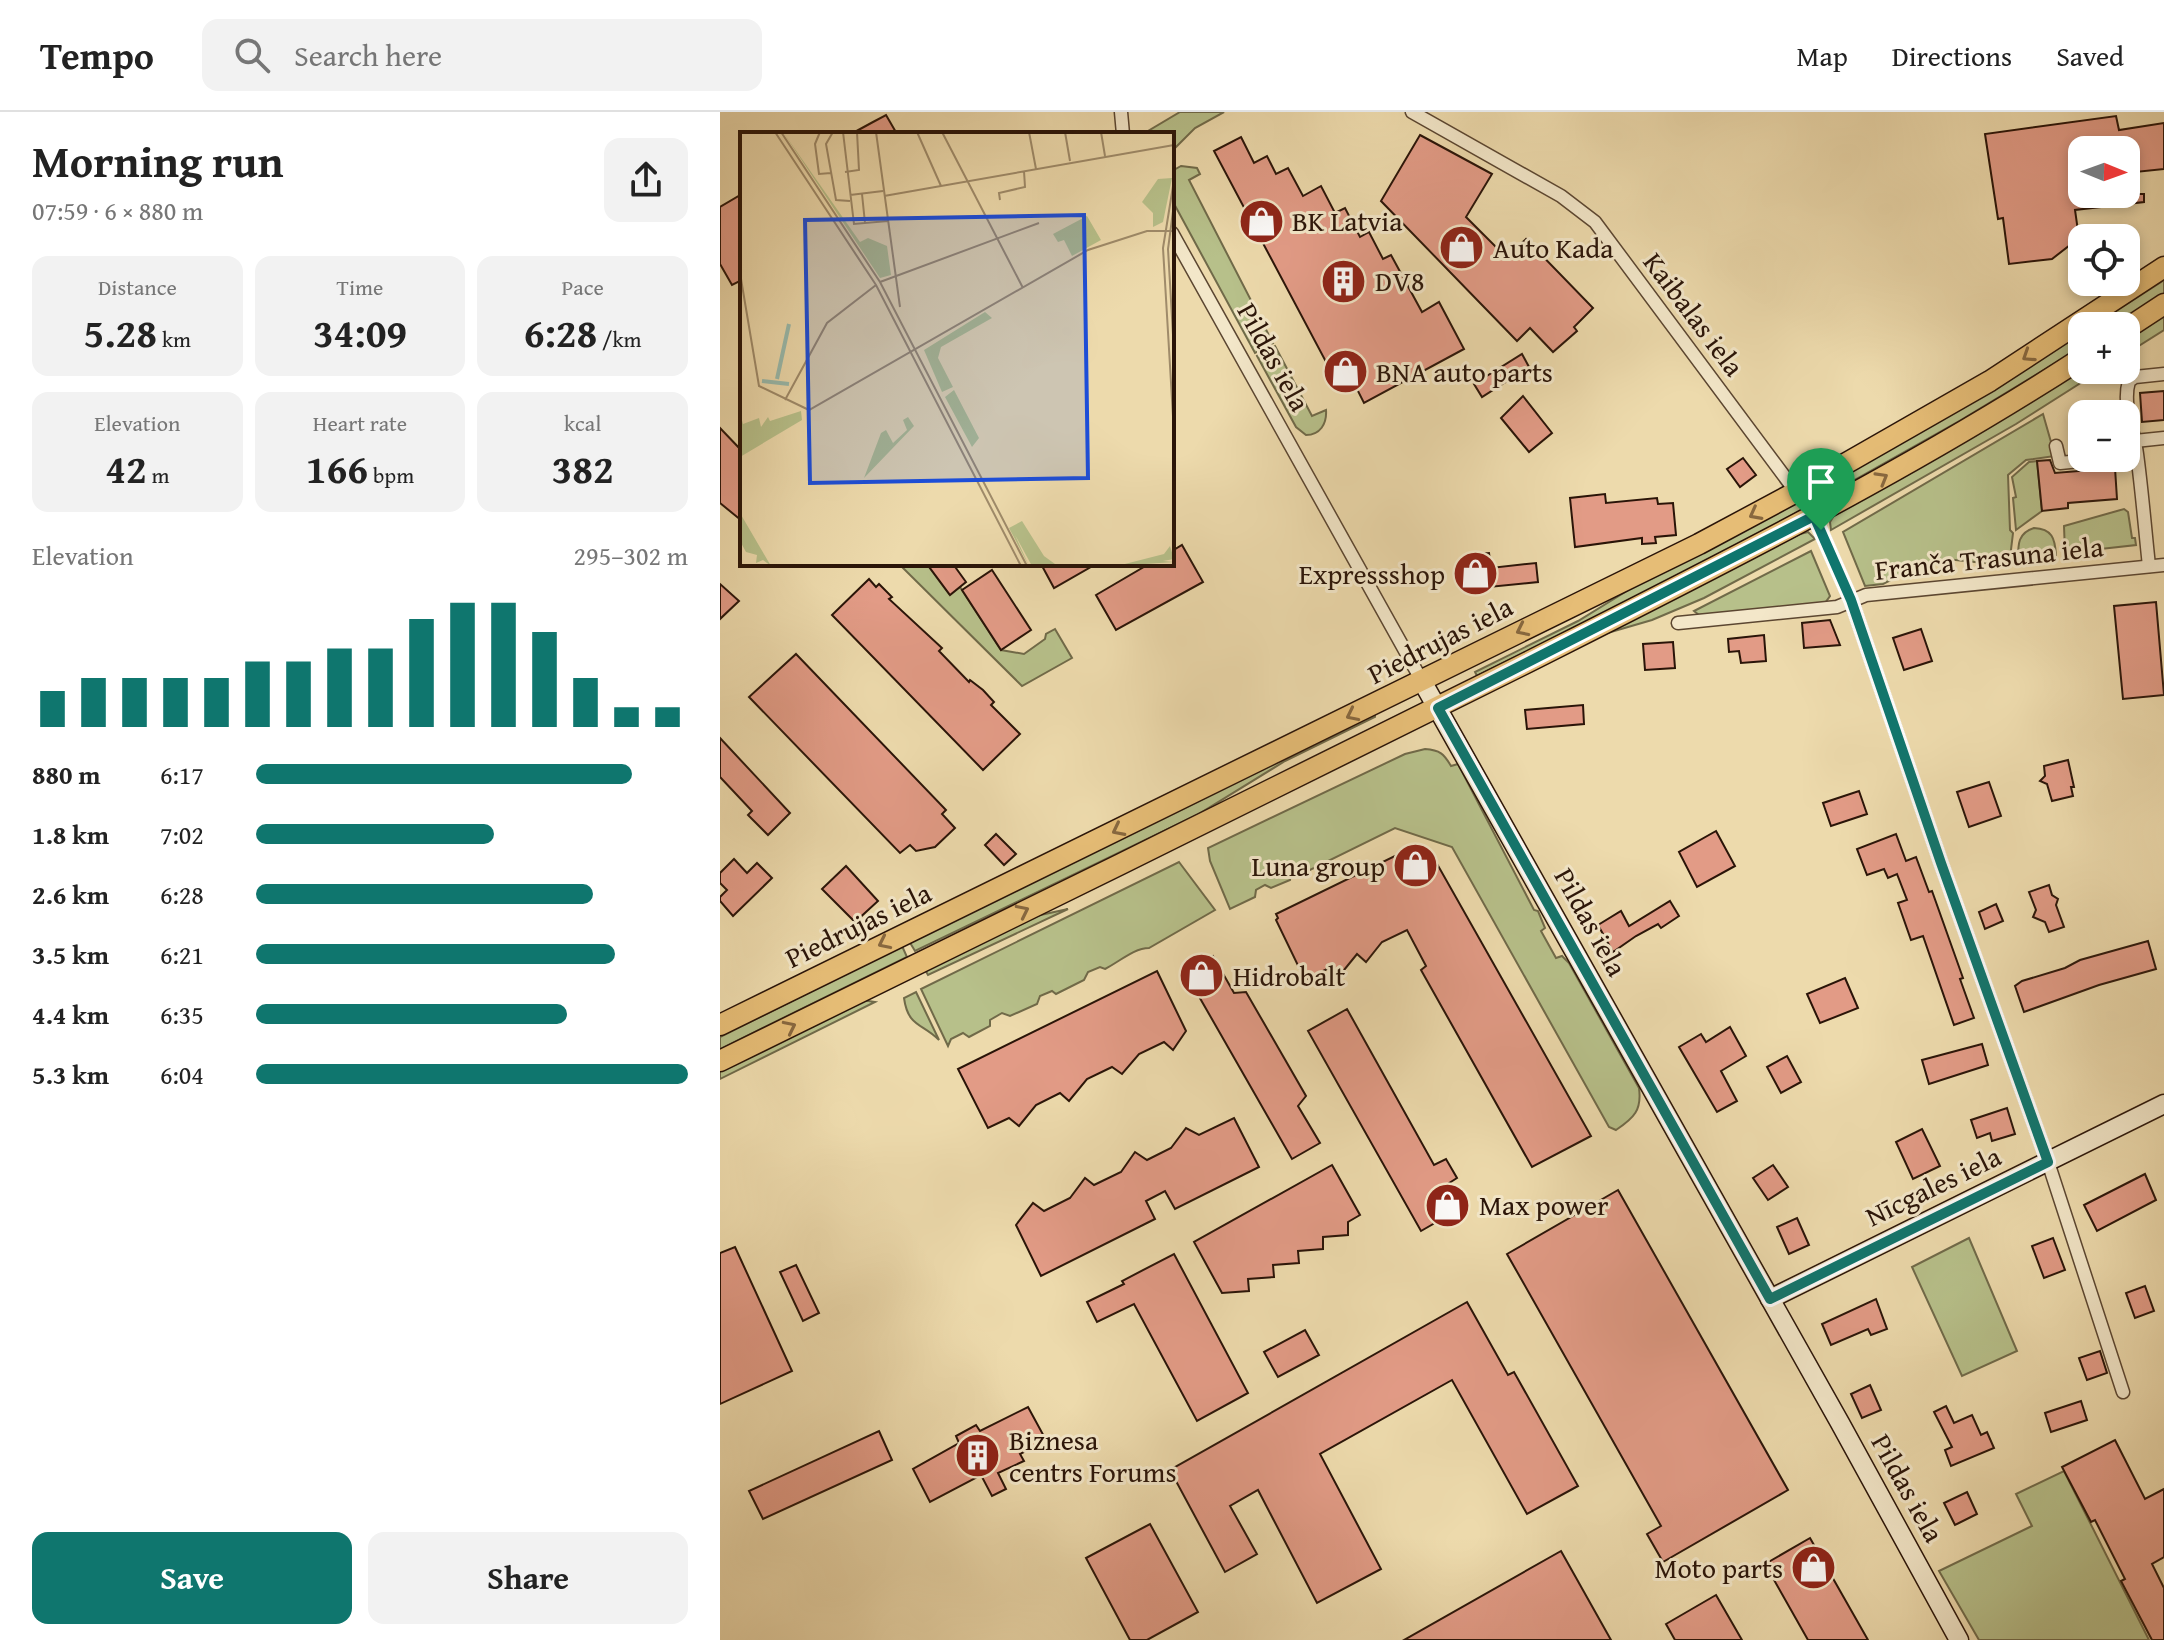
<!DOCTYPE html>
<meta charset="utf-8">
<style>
body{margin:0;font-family:"Gentium Book Plus",serif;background:#f2f2f2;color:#222;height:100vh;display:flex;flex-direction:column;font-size:30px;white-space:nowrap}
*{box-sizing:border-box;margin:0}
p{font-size:26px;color:#767676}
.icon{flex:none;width:44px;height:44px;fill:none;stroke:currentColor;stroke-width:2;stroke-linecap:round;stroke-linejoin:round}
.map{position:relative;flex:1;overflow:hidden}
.sheet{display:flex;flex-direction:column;background:#fff;width:720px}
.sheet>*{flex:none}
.needle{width:52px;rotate:91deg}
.fabs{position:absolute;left:1348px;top:24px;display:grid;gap:16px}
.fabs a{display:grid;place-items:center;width:72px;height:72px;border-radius:16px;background:#fff;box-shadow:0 4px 12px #0003;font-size:40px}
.pin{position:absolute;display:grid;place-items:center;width:68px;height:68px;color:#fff;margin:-82px -34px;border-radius:50% 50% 50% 0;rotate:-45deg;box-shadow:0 0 8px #0007}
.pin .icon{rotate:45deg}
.round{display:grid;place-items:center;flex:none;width:84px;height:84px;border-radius:16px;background:#f2f2f2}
.head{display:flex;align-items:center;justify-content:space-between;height:136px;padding:0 32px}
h1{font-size:44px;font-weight:700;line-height:60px}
.stats{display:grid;grid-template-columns:repeat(3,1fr);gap:12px;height:136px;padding:8px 32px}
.stats div{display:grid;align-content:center;border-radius:16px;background:#f2f2f2;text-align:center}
.stats b{font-size:40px;font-weight:700}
.stats small{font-size:22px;font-weight:400}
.stats p{font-size:22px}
.chart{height:224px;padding:16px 32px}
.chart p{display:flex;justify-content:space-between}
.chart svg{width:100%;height:144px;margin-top:8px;stroke:#0f766e;stroke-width:6}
.primary-button{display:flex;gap:16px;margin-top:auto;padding:16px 32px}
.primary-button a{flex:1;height:92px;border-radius:16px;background:#0f766e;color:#fff;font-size:32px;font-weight:700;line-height:92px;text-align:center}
.primary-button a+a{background:#f2f2f2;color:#222}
ul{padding:0 32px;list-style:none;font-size:26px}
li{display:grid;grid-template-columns:128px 96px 1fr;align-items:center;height:60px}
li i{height:20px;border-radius:10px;background:#0f766e}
header{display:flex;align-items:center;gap:48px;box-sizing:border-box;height:112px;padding:0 40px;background:#fff;border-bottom:2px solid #e0e0e0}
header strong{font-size:38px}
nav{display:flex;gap:44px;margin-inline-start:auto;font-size:28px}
.search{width:560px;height:72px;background:#f2f2f2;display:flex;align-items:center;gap:20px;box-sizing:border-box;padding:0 28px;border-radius:16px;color:#767676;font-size:30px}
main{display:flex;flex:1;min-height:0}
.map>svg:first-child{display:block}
</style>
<header>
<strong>Tempo</strong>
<div class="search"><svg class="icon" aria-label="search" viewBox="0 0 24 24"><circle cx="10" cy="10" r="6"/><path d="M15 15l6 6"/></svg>Search here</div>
<nav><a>Map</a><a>Directions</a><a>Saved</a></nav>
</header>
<main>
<section class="sheet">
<div class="head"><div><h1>Morning run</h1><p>07:59 · 6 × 880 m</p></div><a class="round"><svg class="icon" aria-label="share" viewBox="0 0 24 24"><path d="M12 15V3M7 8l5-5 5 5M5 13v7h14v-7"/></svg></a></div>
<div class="stats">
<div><p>Distance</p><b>5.28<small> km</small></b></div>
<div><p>Time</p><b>34:09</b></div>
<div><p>Pace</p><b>6:28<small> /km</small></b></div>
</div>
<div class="stats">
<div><p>Elevation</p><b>42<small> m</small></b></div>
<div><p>Heart rate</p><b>166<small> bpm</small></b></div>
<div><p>kcal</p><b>382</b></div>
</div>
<div class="chart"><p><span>Elevation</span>295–302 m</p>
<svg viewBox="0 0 160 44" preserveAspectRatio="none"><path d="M5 44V33M15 44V29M25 44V29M35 44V29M45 44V29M55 44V24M65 44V24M75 44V20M85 44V20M95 44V11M105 44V6M115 44V6M125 44V15M135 44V29M145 44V38M155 44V38"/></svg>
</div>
<ul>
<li><b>880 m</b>6:17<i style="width:87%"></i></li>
<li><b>1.8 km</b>7:02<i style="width:55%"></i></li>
<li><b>2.6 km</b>6:28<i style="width:78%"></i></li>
<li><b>3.5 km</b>6:21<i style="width:83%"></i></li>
<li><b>4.4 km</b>6:35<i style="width:72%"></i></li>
<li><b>5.3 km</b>6:04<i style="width:100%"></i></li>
</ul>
<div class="primary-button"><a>Save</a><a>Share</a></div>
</section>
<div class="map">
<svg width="1444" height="1528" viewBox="0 0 1444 1528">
<rect width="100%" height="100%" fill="#eddaac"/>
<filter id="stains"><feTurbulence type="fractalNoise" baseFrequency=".0025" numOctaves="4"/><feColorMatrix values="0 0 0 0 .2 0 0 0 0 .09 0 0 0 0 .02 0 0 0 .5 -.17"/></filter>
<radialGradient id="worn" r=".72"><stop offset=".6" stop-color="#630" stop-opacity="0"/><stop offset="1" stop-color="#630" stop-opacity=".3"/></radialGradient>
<g fill="#b7c08a" stroke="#706a49" stroke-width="2">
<polygon points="460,0 504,0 475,16 452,39 452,22 423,22"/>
<polygon points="461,54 477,56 480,62 469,68 553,231 535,241 452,88 452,59"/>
<polygon points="1444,168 1444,182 1395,214 1373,214"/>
<polygon points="1444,203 1444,218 1406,242 1406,228"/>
<polygon points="1362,221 1362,235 1241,308 989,450 757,564 755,560 858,509 923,469 1240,296"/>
<path d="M555,234L592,304L606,298C607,312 600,323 586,323L576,315L537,244Z"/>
<polygon points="1362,256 1362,258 1381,258 1296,312 1111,418 1110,410 1115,402"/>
<polygon points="1323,302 1335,344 1306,348 1288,363 1290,418 1293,421 1290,446 1264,451 1226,447 1200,453 1163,472 1145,474 1123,420"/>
<polygon points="1317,349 1322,399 1296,418 1293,386 1296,385 1292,365 1309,350"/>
<polygon points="1404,397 1408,400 1412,426 1415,426 1416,433 1345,441 1344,414"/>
<path d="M1314,416C1332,417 1335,426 1336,443L1298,447C1298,432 1298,421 1314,416Z"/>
<polygon points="1088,420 1095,427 984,486 932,508 884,522 1080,422"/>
<polygon points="1091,439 1110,484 1105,491 979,503 974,499"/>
<polygon points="179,452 213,452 209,455 229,482 240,475 281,538 304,542 325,527 326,522 335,517 352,546 302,574"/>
<polygon points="655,601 655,605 565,649 477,703 195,839 189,829"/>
<path d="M705,637C720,638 724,642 731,654L738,652L814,798L818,799L825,816L821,819L836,846L842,844L849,851L919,976C922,998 914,1006 896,1018L889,1015L732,735L675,716L590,758L582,756L571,761L570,768L551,776L545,773L536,778L535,785L510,797L490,749L488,736L685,642Z"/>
<path d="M459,750L495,798L429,836C414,836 399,850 385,857L380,855L368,860L364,868L336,882L332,879L320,884L317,892L290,904L282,901L270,908V914L249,925L243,921L231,927L228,934L201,877Z"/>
<polygon points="348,797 208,863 204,856 316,804"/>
<polygon points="182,834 187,845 0,937 0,925"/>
<path d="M196,880L219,928C202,911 188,915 184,886Z"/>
<polygon points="142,888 155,890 0,967 0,958"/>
<polygon points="1249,1126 1297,1239 1242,1264 1192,1155"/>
<polygon points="1344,1359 1429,1528 1259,1528 1219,1459 1312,1414 1296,1382"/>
</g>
<g fill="#e29b86" stroke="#2a1408" stroke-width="2">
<polygon points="166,3 177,22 131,22 153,10"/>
<polygon points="1396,4 1399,18 1444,11 1444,57 1406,61 1406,38 1362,38 1362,82 1424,82 1424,90 1355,98 1359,126 1332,147 1289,152 1283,106 1278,107 1265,22"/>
<polygon points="700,23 772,62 746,105 786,145 806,127 873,196 854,215 857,219 833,240 810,216 797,229 661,89"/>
<polygon points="521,25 534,51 547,44 556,62 568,56 583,84 601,74 615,101 625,96 640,125 649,120 663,147 671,143 702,200 719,190 744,237 644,291 635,273 622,280 494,39"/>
<polygon points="22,82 22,168 12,173 0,152 0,95"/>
<polygon points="802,242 809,255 762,285 754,272"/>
<polygon points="1444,279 1444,308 1422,310 1420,281"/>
<polygon points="803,284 832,321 809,340 781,306"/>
<polygon points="0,316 22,339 22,409 0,391"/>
<polygon points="1023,346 1036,363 1020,375 1007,357"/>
<polygon points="1330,348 1335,361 1395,356 1397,387 1348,391 1348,396 1322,399 1317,349"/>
<polygon points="885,382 886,391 937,386 938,392 953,391 956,423 935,425 936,431 922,432 922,426 855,435 850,386"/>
<polygon points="462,433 483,470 396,518 376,483 429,452 452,452 452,439"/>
<polygon points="769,441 771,456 816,451 818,470 749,477 746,443"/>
<polygon points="207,452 233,452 246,470 230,483"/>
<polygon points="321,452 376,452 334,476"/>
<polygon points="272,458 311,518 281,538 242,478"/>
<polygon points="149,467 156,475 159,472 172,485 169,487 222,536 219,539 249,570 250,568 263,578 274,590 271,593 300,622 263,658 112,503"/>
<polygon points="0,472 19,489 0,507"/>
<polygon points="1436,490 1444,583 1403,587 1394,494"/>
<polygon points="1110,508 1120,533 1084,536 1082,511"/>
<polygon points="1201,517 1212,549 1184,558 1173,526"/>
<polygon points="1044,523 1046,549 1021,551 1019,539 1009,540 1008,527"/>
<polygon points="953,530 955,556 925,558 923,532"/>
<polygon points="76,542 226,698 222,702 235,716 215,735 196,739 190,733 180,741 29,585"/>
<polygon points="863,593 864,612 807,617 805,598"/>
<polygon points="0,626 70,701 48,723 28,703 32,699 0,665"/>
<polygon points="1348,648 1354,675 1351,675 1353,684 1332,689 1327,672 1320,669 1325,664 1324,654"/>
<polygon points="1269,670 1281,704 1249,715 1237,680"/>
<polygon points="1139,679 1147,702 1111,714 1103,691"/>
<polygon points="996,719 1015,754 977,775 959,740"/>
<polygon points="276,722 296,742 284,753 265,733"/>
<polygon points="1176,722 1186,749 1196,745 1209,780 1212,779 1243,866 1240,867 1254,906 1234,913 1203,824 1191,828 1178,791 1187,788 1177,762 1168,766 1164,757 1147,763 1137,737"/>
<polygon points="683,740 716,750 871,1024 812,1055 701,858 706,854 687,818 662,830 646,850 637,842 620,863 611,855 585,868 556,808 558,806 556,802"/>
<polygon points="14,747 27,761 37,751 52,766 13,804 0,789 0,785 7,778 0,771 0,761"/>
<polygon points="126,754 158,789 135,810 102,777"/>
<polygon points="1329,773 1332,783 1338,787 1336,793 1344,815 1329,820 1325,810 1313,805 1316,798 1309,780"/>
<polygon points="950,789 959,804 941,816 938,812 916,824 893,840 878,813 901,799 909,814"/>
<polygon points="1276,792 1283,809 1265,817 1259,800"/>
<polygon points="1428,829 1436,857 1379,873 1304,900 1295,874 1302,869 1345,856 1360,848"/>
<polygon points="493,844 514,881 526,880 586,984 578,994 600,1031 572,1047 465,860"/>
<polygon points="437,859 466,919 453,938 444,930 419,942 402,962 392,955 367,967 349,989 340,981 316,993 299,1014 289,1006 268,1016 238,957"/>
<polygon points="1125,866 1138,896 1100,911 1087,882"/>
<polygon points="627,897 714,1053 726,1047 737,1066 726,1073 739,1097 701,1119 588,919"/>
<polygon points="1010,915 1026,944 1001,959 1017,989 997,1000 959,935 981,922 986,930"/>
<polygon points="1262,932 1268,953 1209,972 1202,948"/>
<polygon points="1067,944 1081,970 1061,981 1047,955"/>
<polygon points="1287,996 1295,1022 1272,1029 1270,1021 1257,1026 1251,1008"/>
<polygon points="514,1006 539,1055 455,1097 445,1079 426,1089 435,1107 321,1164 296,1113 313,1091 324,1099 350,1086 365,1066 374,1073 401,1060 415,1040 427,1048 451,1036 466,1016 479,1023"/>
<polygon points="1202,1017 1220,1054 1193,1067 1176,1030"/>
<polygon points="612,1053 640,1103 628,1110 628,1123 603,1125 603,1137 578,1139 579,1151 553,1153 554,1165 528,1167 529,1179 502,1181 474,1130"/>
<polygon points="1053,1053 1068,1075 1048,1088 1033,1066"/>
<polygon points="1425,1062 1436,1088 1377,1119 1364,1093"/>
<polygon points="898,1078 1068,1378 943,1450 927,1422 941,1414 787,1142"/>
<polygon points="1077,1106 1089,1133 1069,1142 1057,1115"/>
<polygon points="1333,1126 1345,1158 1324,1166 1312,1134"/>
<polygon points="15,1135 72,1259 0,1292 0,1141"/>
<polygon points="454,1142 528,1281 477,1309 414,1192 377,1210 367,1190 404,1172 402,1169"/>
<polygon points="76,1153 99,1201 83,1209 60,1160"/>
<polygon points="1425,1174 1434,1199 1415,1206 1406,1181"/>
<polygon points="1156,1187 1167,1217 1151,1223 1148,1217 1111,1233 1102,1212"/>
<polygon points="747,1190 788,1263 794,1260 858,1374 807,1402 732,1268 600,1342 661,1457 597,1491 538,1378 510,1394 537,1442 505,1460 450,1358"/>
<polygon points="585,1218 599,1243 558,1265 544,1240"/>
<polygon points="1380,1239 1387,1261 1367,1268 1359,1246"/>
<polygon points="1150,1273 1161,1298 1142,1306 1131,1282"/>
<polygon points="1361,1289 1367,1308 1331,1320 1325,1301"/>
<polygon points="1226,1294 1234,1311 1252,1303 1261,1323 1267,1320 1274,1336 1231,1354 1225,1338 1232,1335 1214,1300"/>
<polygon points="308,1295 326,1328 300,1342 304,1349 278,1361 286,1377 272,1384 261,1363 210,1390 193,1357 239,1331 236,1324 256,1313 260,1319"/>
<polygon points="159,1319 172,1348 43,1407 29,1379"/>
<polygon points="1395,1328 1425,1387 1444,1377 1444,1445 1432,1452 1444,1476 1444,1528 1432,1528 1401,1469 1405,1467 1375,1408 1371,1410 1342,1355"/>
<polygon points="1247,1380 1257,1402 1235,1413 1224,1391"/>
<polygon points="430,1412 478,1500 427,1528 410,1528 366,1446"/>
<polygon points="1090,1426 1148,1528 1088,1528 1045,1452"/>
<polygon points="841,1439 891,1528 684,1528"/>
<polygon points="996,1483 1022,1528 955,1528 946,1512"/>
</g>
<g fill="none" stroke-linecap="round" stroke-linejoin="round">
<defs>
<g id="street">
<polyline points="401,0 403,22"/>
<polyline points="692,0 841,84 875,110 1076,380"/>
<polyline points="452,121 702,569"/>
<polyline points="1415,329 1444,326"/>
<polyline points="1336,334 1340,351 1390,346"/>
<polyline points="1094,404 1131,488 1221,751 1328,1050 1403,1280"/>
<path d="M1429,454C1425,417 1422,379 1417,342C1414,318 1402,293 1409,269L1415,265L1444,262"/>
<polyline points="958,511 1117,495 1146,483 1444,453"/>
</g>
<g id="secondary">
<polyline points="702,569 1120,1311 1239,1528"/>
<polyline points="1050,1187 1444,992"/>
</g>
<g id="primary">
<polyline points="1406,217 1444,192"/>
<polyline points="0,913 979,432 1076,380 1270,269 1444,155"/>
<path d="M0,949C269,816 540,685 808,550C996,455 1185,361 1362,246"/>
</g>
</defs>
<use href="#street" stroke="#5b4631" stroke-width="15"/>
<use href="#secondary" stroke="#2a1408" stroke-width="21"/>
<use href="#primary" stroke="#2a1408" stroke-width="23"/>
<use href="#street" stroke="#f3e7c9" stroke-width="12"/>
<use href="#secondary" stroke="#f3e7c9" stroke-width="18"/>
<use href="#primary" stroke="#e6bd76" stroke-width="20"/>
</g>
<defs><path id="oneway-chevron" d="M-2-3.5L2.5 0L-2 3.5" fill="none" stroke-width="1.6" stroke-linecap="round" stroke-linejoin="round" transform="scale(2)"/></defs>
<g stroke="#88683f">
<use href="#oneway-chevron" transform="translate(1308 244) rotate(147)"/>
<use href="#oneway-chevron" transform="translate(1162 366) rotate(-30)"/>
<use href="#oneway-chevron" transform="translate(1035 402) rotate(152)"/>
<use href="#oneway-chevron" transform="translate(802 518) rotate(154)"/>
<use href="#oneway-chevron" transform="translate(632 603) rotate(154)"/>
<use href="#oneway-chevron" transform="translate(398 718) rotate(153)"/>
<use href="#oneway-chevron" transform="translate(303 799) rotate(-26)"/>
<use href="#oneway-chevron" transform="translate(164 831) rotate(154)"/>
<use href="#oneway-chevron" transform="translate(70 915) rotate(-26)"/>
</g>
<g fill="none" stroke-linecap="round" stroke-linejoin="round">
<defs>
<polygon id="route" points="1094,404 1131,488 1221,751 1328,1050 1050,1187 718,596"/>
</defs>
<use href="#route" stroke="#fff" stroke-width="16"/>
<use href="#route" stroke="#0f766e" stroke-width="10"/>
</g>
<defs>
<symbol id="shop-disc" viewBox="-11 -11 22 22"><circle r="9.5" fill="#8f2418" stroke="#f3e7c9"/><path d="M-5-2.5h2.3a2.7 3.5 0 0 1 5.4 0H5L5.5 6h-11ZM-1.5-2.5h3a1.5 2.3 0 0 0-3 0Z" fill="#fff"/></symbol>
<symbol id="building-disc" viewBox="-11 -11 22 22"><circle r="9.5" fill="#8f2418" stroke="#f3e7c9"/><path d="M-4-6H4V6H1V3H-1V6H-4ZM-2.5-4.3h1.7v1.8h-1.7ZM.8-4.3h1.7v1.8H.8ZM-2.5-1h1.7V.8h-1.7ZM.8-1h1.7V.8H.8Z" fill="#fff"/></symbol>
</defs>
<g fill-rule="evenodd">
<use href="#shop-disc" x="516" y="84" width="51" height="51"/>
<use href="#shop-disc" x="716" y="110" width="51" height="51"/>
<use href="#building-disc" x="598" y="144" width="51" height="51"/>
<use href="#shop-disc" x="600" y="234" width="51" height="51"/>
<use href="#shop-disc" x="730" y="436" width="51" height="51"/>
<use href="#shop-disc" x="670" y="728" width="51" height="51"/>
<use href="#shop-disc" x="456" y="838" width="51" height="51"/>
<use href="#shop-disc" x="702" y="1068" width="51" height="51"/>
<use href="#building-disc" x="232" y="1318" width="51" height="51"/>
<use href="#shop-disc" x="1068" y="1430" width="51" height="51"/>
</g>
<g text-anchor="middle" stroke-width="6" stroke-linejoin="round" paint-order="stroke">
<g font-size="28" fill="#2a1408" stroke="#f3e7c9" text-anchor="start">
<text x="572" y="119">BK Latvia</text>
<text x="773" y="146">Auto Kada</text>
<text x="655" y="179">DV8</text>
<text x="656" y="270">BNA auto parts</text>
<text x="725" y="472" text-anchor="end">Expressshop</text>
<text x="665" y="764" text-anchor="end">Luna group</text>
<text x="513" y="874">Hidrobalt</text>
<text x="759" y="1103">Max power</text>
<text x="289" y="1338">Biznesa<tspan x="289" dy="32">centrs Forums</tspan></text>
<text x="1063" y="1466" text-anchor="end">Moto parts</text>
</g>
<g font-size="28" fill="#2a1408" stroke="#f3e7c9">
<text transform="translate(974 202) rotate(53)" y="10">Kaibalas iela</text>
<text transform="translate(554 245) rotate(61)" y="10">Pildas iela</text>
<text transform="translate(1269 446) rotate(-6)" y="10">Franča Trasuna iela</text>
<text transform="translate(720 528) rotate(-27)" y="10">Piedrujas iela</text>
<text transform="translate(871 810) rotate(61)" y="10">Pildas iela</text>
<text transform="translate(138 813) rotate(-26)" y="10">Piedrujas iela</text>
<text transform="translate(1213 1074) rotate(-26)" y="10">Nīcgales iela</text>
<text transform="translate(1188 1376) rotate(61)" y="10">Pildas iela</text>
</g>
</g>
<g transform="translate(20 20)">
<rect width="434" height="434" fill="#eddaac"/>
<path d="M43,0L120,110L128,106L147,114L151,143L140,146ZM432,46L423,90L413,95V81L402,70L418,47ZM347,84L361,108L332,124L324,108L318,110L313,102ZM245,180L252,186L201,215L198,226L213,255L202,260L184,218ZM214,258L239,306L232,315L205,265ZM61,279L62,288L0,325V281L3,292L19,286L21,295L28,285L30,289ZM168,285L174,294L124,346L141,301L146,298L153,311L167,298L163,288ZM0,381L21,417L31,434L23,428L16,431L17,423L6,420L0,409ZM282,389L304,424L315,432L340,434H292L275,403L289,434L269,396ZM430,414L434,427L423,429L434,430L377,434L424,422Z" fill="#b7c08a"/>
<path fill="none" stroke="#99baac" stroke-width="4" d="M37,247L49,192M22,249L49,252"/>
<path fill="none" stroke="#9f8b6a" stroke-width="2" d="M35,0L136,153L281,434M41,0L140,150L287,434M80,0L75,12L79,42L91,41M93,0L86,12L96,68L110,69M103,0L114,92L148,89M136,0L160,175M177,0L201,54M202,0L283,156M289,0L296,37M325,0L330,29M361,0L365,24M105,40L119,38L117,0M434,48L423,116L434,301M122,62L125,91M110,63L143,59M144,64L434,13M260,68L259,61L285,55L284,39M434,72L428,117L434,220M0,141L19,254L69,278L348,118L407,99H434M140,150L299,91M45,268L87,191L136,153"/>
<path fill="#1d4ed8" fill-opacity="0.15" stroke="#1d4ed8" stroke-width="4" d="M344,83L348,346L70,351L65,88Z"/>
<rect width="434" height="434" fill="none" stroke="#2a1408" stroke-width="4"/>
</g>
<rect width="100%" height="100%" filter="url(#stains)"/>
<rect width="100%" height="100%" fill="url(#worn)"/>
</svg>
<div class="fabs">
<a><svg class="needle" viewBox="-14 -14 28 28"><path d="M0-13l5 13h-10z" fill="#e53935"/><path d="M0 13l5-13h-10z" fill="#767676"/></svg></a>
<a><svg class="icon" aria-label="locate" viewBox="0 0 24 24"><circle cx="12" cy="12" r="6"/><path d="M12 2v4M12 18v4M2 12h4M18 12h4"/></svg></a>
<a>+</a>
<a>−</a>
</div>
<div class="pin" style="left:1101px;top:418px;background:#1e9e55"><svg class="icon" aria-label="arrive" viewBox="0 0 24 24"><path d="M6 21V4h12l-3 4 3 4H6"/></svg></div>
</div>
</main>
